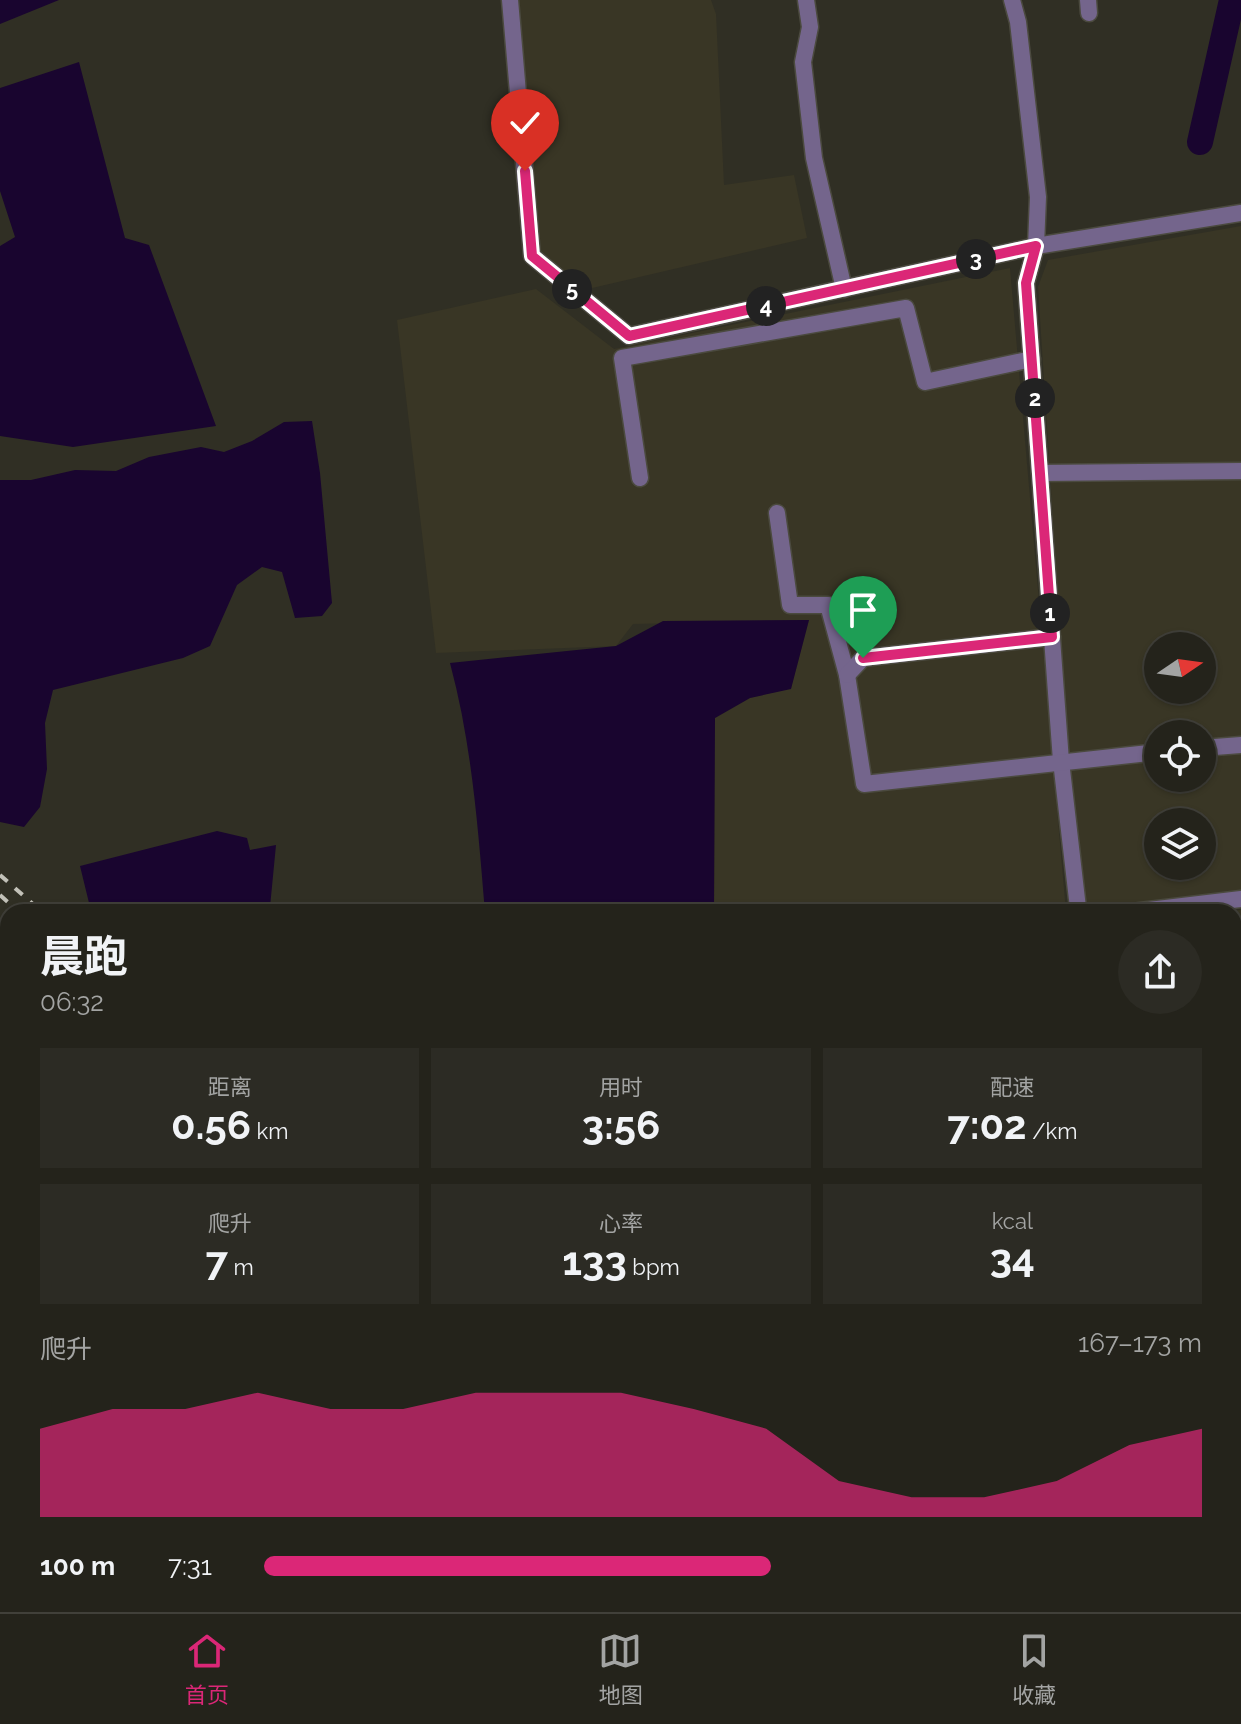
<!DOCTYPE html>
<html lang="zh">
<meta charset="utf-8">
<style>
body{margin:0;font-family:Raleway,"Noto Sans SC",sans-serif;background:#2c2b24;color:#f1f3f6;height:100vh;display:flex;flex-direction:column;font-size:30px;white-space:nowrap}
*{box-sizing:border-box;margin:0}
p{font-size:26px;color:#a3a4a3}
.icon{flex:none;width:44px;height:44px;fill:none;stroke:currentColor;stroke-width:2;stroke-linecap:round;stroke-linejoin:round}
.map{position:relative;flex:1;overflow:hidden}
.sheet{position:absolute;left:0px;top:904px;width:1242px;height:708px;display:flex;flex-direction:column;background:#24231b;border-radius:24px 24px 0 0;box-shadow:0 2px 6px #0004,0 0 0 2px #41403a}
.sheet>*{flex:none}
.needle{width:52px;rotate:77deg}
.fabs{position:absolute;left:1144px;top:632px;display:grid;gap:16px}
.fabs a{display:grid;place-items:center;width:72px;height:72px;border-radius:50%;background:#24231b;box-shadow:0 2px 6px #0004,0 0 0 2px #41403a;font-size:40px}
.pin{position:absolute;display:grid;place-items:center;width:68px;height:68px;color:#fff;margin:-82px -34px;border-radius:50% 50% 50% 0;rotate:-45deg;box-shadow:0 0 8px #0007}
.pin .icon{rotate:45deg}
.km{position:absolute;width:40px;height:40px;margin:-20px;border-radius:50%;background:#222;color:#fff;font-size:22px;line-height:40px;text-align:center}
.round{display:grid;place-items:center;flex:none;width:84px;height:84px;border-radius:42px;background:#2c2b24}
.summary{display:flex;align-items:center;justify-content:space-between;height:136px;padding:0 40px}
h1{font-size:44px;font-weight:700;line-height:60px}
.metrics{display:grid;grid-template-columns:repeat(3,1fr);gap:12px;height:136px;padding:8px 40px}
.metrics div{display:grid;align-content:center;border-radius:0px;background:#2c2b24;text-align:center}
.metrics b{font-size:40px;font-weight:700}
.metrics small{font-size:22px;font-weight:400}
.metrics p{font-size:22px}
.chart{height:224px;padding:16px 40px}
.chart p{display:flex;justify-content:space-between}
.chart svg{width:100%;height:144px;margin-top:8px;fill:#db2777;opacity:.7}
ul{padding:0 40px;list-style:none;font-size:26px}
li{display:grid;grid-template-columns:128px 96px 1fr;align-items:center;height:60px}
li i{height:20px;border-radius:10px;background:#db2777}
.tabs{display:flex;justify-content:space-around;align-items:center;height:112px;border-top:2px solid #41403a;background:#24231b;font-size:22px;color:#a3a4a3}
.tabs a{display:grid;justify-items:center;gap:4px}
.tabs .current{color:#db2777}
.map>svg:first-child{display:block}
</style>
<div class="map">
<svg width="1241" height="1612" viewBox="0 0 1241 1612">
<rect width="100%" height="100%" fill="#302f24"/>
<g fill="#393625" fill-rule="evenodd">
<polygon points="514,0 711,0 716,14 724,185 794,175 807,238 575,292 532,256"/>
<path d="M1241,226V899L1132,912H1083L1078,908L1038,287L1048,260ZM1158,646H1202V690H1158ZM1158,734H1202V778H1158ZM1158,822H1202V866H1158Z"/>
<polygon points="1010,268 1066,912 714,912 715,718 750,698 791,688 809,620 633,624 616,646 436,653 397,320 536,289 614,349"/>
<polygon points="1241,910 1241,1562 1234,1562 1234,912 1224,912"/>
</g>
<g fill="#19052f">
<polygon points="0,0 59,0 0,24"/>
<polygon points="79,62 125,238 149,245 216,426 73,447 0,436 0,246 15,237 0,191 0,88"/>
<polygon points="312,421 320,473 332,603 322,616 295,618 282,572 262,567 237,585 210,646 183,658 53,690 45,723 47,769 40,807 24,827 0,822 0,480 31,480 75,470 116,471 149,457 201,447 224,452 252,441 284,422"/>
<path d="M809,620L791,689L750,698L715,718L714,912H485C478,828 472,745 450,663L616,646L663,621Z"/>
<polygon points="217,831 247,838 250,850 276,845 270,907 253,912 97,912 90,907 80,866"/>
<polygon points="0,1171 8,1234 8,1362 0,1364"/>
<polygon points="8,1576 8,1604 88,1604 83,1612 0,1612 0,1587"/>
</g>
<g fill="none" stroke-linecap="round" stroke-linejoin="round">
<polyline stroke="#19052f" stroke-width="26" points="1200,142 1232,0"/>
<defs>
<g id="minor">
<polyline points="510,0 532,256 629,336 1036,246 1241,213"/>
<polyline points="806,0 810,27 803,62 814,158 844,289"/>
<polyline points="1012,0 1018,22 1038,197 1036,246 1026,283 1061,761 1078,908 1083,912"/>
<polyline points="1088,0 1089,13"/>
<polyline points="1040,473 1241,471"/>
<polyline points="640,478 622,358 906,308 925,382 1032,359"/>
<polyline points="777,513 790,605 828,605 847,675 864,784 1158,752"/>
<polyline points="847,675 863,658 1052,637"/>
<polyline points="1202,748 1241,745"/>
<polyline points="1132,912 1241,899"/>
<polyline points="1234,1065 1241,1065"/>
<polyline points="1234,1311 1241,1311"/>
<polyline points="0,1445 8,1443"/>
<polyline points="1234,1487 1241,1487"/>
<polyline points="245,1604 245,1612"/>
<polyline points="933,1612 933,1604"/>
</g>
<g id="tertiary">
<polyline points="1234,1573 1241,1574"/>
<polyline points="702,1612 705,1604"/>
</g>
</defs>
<use href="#minor" stroke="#4b4a3f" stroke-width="19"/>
<use href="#tertiary" stroke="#4b4a3f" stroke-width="23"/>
<use href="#minor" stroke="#74658c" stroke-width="16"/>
<use href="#tertiary" stroke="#74658c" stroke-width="20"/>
<g stroke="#c2c1b8" stroke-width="4" stroke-dasharray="10 10" stroke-linecap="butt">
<polyline points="0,875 42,912"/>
<polyline points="0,895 19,912"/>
<polyline points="445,1604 447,1612"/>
<polyline points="461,1604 463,1612"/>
</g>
</g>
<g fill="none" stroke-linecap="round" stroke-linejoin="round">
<defs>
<polyline id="route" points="525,171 532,256 629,336 1036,246 1026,283 1052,637 863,658"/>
</defs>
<use href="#route" stroke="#fff" stroke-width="16"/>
<use href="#route" stroke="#db2777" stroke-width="10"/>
</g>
</svg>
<div class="fabs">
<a><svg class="needle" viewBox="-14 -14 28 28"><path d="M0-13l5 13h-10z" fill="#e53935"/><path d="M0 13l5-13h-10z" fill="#a3a4a3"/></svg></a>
<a><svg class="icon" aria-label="locate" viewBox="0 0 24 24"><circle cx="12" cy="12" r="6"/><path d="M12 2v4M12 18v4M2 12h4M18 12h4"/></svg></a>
<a><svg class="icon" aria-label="layers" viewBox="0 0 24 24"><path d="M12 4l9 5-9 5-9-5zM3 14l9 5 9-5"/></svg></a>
</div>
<div class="pin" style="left:863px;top:658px;background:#1e9e55"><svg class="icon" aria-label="arrive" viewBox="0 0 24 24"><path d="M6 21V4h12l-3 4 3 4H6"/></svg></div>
<div class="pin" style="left:525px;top:171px;background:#d93025"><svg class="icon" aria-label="check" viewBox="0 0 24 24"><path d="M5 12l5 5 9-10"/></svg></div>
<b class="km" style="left:1050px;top:613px">1</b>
<b class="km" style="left:1035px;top:398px">2</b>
<b class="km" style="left:976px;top:259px">3</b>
<b class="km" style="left:766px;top:306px">4</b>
<b class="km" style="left:572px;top:289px">5</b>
<section class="sheet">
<div class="summary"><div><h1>晨跑</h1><p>06:32</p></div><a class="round"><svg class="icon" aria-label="share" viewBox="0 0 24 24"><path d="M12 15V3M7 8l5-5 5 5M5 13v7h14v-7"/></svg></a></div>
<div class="metrics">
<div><p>距离</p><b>0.56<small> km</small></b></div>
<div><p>用时</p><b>3:56</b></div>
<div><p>配速</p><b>7:02<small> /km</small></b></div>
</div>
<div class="metrics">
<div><p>爬升</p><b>7<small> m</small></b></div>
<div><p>心率</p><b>133<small> bpm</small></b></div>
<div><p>kcal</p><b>34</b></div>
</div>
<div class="chart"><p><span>爬升</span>167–173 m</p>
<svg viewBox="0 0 160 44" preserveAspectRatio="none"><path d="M0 44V17L10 11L20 11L30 6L40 11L50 11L60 6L70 6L80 6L90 11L100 17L110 33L120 38L130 38L140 33L150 22L160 17V44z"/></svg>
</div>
<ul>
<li><b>100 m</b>7:31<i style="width:54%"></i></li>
</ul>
</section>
</div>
<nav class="tabs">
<a class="current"><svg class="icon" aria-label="home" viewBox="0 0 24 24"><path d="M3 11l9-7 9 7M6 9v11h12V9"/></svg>首页</a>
<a><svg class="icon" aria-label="map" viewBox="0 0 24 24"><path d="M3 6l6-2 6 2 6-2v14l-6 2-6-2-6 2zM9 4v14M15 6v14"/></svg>地图</a>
<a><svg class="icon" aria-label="saved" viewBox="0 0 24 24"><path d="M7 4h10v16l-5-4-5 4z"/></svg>收藏</a>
</nav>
